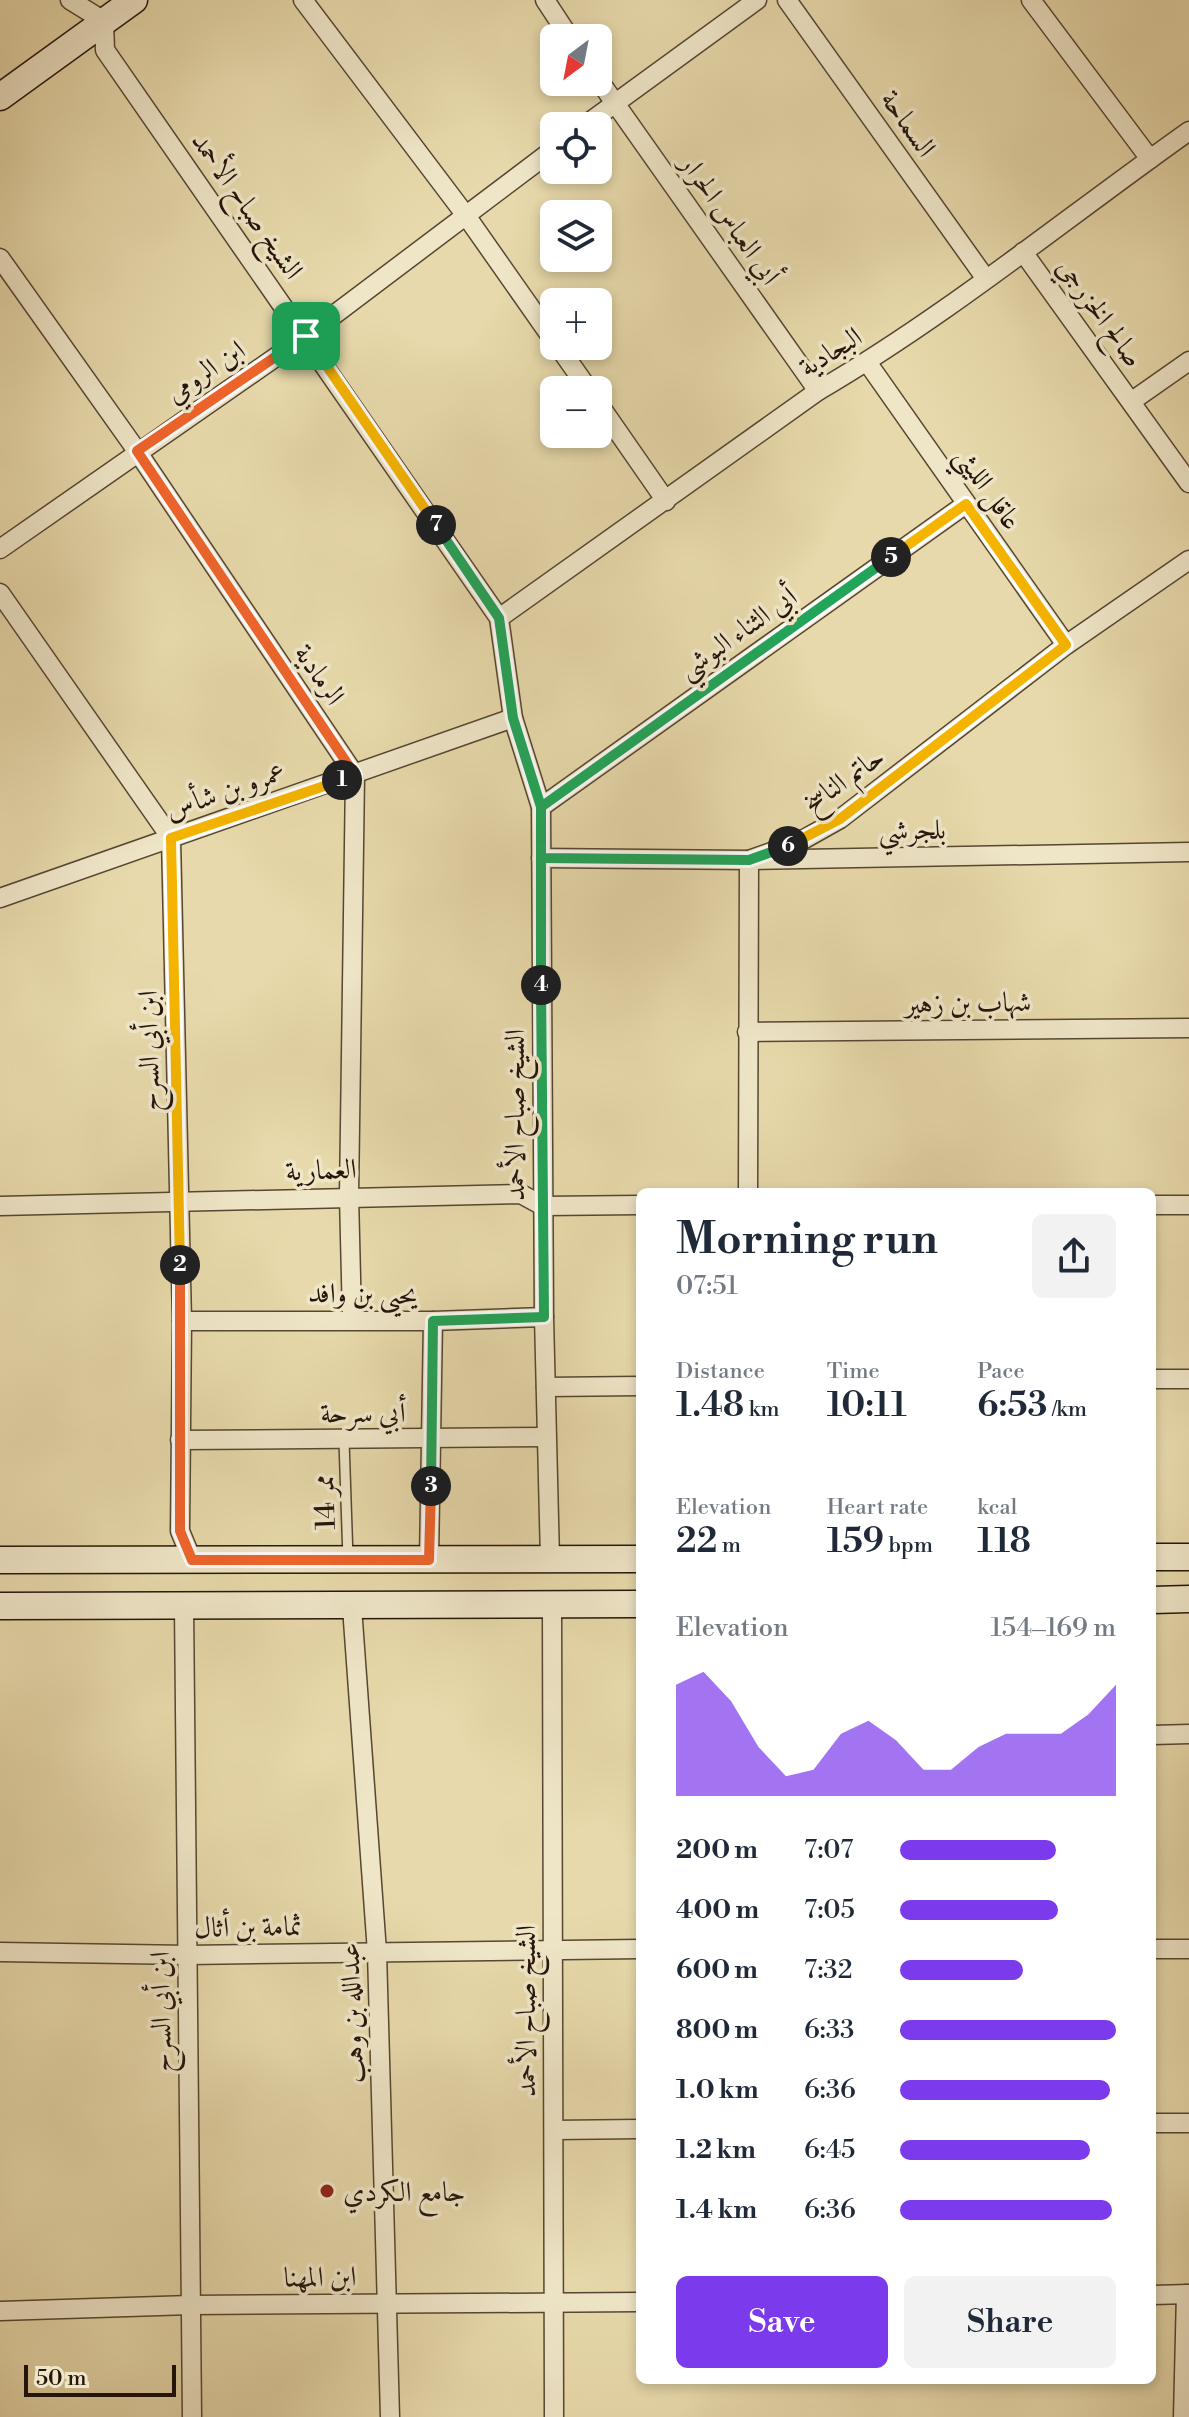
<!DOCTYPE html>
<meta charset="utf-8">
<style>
body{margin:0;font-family:"Libre Bodoni",Amiri,serif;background:#f2f2f3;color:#1f2937;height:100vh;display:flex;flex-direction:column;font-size:30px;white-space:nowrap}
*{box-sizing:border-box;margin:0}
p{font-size:26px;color:#747a83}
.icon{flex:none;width:44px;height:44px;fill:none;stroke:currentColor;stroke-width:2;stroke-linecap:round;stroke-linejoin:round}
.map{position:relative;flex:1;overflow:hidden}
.details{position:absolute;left:636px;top:1188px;width:520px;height:1196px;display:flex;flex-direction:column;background:#fff;border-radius:12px;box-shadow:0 4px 12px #0003}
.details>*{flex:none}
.needle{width:52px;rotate:212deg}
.tools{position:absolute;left:540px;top:24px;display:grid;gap:16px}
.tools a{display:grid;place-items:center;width:72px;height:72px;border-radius:12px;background:#fff;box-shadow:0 4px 12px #0003;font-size:40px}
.scale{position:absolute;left:24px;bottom:20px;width:152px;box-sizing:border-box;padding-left:8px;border:4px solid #25150a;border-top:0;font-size:22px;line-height:28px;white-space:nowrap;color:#25150a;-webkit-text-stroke:6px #efe6c8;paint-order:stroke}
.pin{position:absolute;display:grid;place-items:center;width:68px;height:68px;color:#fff;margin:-34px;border-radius:16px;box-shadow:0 4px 12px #0006}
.km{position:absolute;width:40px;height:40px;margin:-20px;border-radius:50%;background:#222;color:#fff;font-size:22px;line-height:40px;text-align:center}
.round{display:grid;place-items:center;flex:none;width:84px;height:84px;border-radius:12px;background:#f2f2f3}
.summary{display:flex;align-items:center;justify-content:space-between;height:136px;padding:0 40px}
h1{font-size:44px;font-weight:600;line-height:60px}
.metrics{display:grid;grid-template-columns:repeat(3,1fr);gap:12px;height:136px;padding:8px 40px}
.metrics div{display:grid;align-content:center}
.metrics b{font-size:34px;font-weight:600}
.metrics small{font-size:22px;font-weight:400}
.metrics p{font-size:22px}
.chart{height:224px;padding:16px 40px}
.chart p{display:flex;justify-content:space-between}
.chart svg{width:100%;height:144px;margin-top:8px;fill:#7c3aed;opacity:.7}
.primary-button{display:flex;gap:16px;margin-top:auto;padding:16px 40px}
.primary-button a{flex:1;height:92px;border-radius:12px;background:#7c3aed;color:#fff;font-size:32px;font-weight:600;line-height:92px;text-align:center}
.primary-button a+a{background:#f2f2f3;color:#1f2937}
ul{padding:0 40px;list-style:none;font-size:26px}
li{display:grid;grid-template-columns:128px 96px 1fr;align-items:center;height:60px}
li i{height:20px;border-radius:10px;background:#7c3aed}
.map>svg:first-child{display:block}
</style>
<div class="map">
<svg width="1189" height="2417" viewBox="0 0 1189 2417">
<rect width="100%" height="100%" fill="#e7d9ab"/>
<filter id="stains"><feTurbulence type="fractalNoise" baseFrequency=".0025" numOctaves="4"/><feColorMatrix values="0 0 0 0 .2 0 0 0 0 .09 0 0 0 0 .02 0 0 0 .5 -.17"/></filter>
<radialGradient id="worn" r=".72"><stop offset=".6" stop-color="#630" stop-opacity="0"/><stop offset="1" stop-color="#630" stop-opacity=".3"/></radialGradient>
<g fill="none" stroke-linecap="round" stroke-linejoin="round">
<defs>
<polyline id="lane" points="344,1441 348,1559"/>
<g id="street">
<polyline points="70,0 104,21 105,50 499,618 513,718 541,807 544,1317 550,1560"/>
<polyline points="303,0 467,217 554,341"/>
<polyline points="545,0 570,38"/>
<polyline points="787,0 986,279"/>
<polyline points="1031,0 1150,159"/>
<polyline points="598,79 818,391"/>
<polyline points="584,126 757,0"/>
<polyline points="1023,252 1189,483"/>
<polyline points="0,258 137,451 355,775 349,1196 352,1319"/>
<polyline points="558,346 589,390"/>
<polyline points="867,362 1066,645"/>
<polyline points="1132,401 1189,361"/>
<polyline points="598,403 666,501"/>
<polyline points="0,549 306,336 554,149"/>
<polyline points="0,593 171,838 182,1321 180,1531 192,1560"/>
<path d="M499,618L818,391C948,315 1066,218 1189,131"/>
<polyline points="541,807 966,504"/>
<polyline points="541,858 749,860 1189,852"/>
<polyline points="0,898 513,718"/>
<polyline points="747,1032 1189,1028"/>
<polyline points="748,1192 749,860 799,842 840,819 1066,645 1189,560"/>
<polyline points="1152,1205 1189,1205"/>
<polyline points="0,1206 521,1194 543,1206 640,1205"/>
<polyline points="182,1321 433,1321 544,1317"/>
<polyline points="1152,1379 1189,1379"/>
<polyline points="546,1387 640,1386"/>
<polyline points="180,1440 546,1437"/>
<polyline points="429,1560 433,1321"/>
<polyline points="552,1604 554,2417"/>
<polyline points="184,1606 192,2417"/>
<polyline points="352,1607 377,1952 390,2417"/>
<polyline points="1152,1735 1189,1734"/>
<polyline points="1152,1949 1189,1949"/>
<polyline points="0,1952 188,1955 640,1949"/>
<polyline points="1152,2123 1189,2123"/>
<polyline points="554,2130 640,2129"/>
<polyline points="1152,2295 1189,2294"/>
<polyline points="0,2311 191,2305 640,2302"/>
<polyline points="1183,2417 1186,2294"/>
</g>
<g id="secondary">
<polyline points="0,97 134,0"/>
<polyline points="1152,1557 1189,1557"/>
<polyline points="0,1560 640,1559"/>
<polyline points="1152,1600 1189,1599"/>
<polyline points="0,1606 640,1604"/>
</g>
</defs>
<use href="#lane" stroke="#564632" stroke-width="12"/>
<use href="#street" stroke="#564632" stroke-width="21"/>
<use href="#secondary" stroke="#25150a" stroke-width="29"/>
<use href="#lane" stroke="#efe6c8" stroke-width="9"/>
<use href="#street" stroke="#efe6c8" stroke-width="18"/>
<use href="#secondary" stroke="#efe6c8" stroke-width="26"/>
</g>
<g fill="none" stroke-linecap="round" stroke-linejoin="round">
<defs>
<polyline id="split-1" points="306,336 137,451 355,775 342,780"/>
<polyline id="split-2" points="180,1265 171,838 342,780"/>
<polyline id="split-3" points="180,1265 180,1531 192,1560 429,1560 431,1486"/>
<polyline id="split-4" points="431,1486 433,1321 544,1317 541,985"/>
<polyline id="split-5" points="541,985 541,807 891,557"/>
<polyline id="split-6" points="788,846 840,819 1066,645 966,504 891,557"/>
<polyline id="split-7" points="436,525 499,618 513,718 541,807 541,858 749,860 788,846"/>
<polyline id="split-8" points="306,336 436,525"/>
</defs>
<use href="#split-1" stroke="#fff" stroke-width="16"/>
<use href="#split-2" stroke="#fff" stroke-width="16"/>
<use href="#split-3" stroke="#fff" stroke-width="16"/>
<use href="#split-4" stroke="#fff" stroke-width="16"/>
<use href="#split-5" stroke="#fff" stroke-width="16"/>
<use href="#split-6" stroke="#fff" stroke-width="16"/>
<use href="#split-7" stroke="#fff" stroke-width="16"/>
<use href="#split-8" stroke="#fff" stroke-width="16"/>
<use href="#split-1" stroke="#f0652b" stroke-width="10"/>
<use href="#split-2" stroke="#f5b400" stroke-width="10"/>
<use href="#split-3" stroke="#f0652b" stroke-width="10"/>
<use href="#split-4" stroke="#22a559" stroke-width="10"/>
<use href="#split-5" stroke="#22a559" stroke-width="10"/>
<use href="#split-6" stroke="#f5b400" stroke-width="10"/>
<use href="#split-7" stroke="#22a559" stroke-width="10"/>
<use href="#split-8" stroke="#f5b400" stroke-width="10"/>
</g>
<circle fill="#8f2418" stroke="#efe6c8" stroke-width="3" cx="327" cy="2191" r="8"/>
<g text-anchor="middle" stroke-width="7" stroke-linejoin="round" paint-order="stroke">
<g font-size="28" fill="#25150a" stroke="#efe6c8">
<text transform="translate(909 123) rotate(55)" y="10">السماحة</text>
<text transform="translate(248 205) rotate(55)" y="10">الشيخ صباح الأحمد</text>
<text transform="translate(731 219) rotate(55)" y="10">أبي العباس الحرار</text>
<text transform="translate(1101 312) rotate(54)" y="10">صالح الخزرجي</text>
<text transform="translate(830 351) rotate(-32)" y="10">البجادية</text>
<text transform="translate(205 371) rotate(-34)" y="10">ابن الرومي</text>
<text transform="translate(989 488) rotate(55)" y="10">عاقل الليثي</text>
<text transform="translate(737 632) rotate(-35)" y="10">أبي الثناء البوشي</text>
<text transform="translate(320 674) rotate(56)" y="10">الرمادية</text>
<text transform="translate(843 779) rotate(-35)" y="10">حاتم الناسخ</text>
<text transform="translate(225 790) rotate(-19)" y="10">عمرو بن شأس</text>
<text transform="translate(912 829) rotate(-1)" y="10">بلجرشي</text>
<text transform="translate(968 1002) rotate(-1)" y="10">شهاب بن زهير</text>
<text transform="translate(148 1051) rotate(-91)" y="10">ابن أبي السرح</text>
<text transform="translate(514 1115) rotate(-90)" y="10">الشيخ صباح الأحمد</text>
<text transform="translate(321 1169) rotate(-2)" y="10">العمارية</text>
<text transform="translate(363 1293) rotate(1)" y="10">يحيى بن وافد</text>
<text x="363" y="1422">أبي سرحة</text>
<text transform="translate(324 1502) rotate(-92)" y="10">ممر 14</text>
<text transform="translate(248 1926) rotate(-1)" y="10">ثمامة بن أثال</text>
<text transform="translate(525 2011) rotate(-90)" y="10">الشيخ صباح الأحمد</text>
<text transform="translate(160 2012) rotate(-91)" y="10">ابن أبي السرح</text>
<text transform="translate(351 2013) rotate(-92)" y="10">عبدالله بن وهب</text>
<text transform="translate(320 2276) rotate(-1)" y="10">ابن المهنا</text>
</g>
<g font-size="28" fill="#25150a" stroke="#efe6c8" text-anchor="start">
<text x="343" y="2201">جامع الكردي</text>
</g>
</g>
<rect width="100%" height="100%" filter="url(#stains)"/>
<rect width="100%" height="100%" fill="url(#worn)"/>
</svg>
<div class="tools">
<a><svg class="needle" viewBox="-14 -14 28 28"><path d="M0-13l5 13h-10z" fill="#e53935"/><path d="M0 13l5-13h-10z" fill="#747a83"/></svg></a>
<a><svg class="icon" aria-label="locate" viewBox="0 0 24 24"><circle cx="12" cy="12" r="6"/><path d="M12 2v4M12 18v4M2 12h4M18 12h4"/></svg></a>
<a><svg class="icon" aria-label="layers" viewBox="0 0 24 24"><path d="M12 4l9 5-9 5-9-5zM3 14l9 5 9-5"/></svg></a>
<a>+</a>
<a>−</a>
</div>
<div class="scale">50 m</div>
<div class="pin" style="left:306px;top:336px;background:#1e9e55"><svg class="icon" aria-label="arrive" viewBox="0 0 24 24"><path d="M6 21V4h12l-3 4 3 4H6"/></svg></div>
<b class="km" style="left:342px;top:780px">1</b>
<b class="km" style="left:180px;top:1265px">2</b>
<b class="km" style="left:431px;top:1486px">3</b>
<b class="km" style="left:541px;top:985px">4</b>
<b class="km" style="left:891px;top:557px">5</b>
<b class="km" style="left:788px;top:846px">6</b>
<b class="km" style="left:436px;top:525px">7</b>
<section class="details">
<div class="summary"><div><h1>Morning run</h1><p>07:51</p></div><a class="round"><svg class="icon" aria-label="share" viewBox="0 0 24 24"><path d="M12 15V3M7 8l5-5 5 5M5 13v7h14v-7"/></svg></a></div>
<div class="metrics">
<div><p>Distance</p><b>1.48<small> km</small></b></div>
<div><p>Time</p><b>10:11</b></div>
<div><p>Pace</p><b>6:53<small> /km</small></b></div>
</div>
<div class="metrics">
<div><p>Elevation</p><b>22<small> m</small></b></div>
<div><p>Heart rate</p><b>159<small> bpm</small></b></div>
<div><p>kcal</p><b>118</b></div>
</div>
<div class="chart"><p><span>Elevation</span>154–169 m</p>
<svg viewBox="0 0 160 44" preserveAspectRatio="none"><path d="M0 44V10L10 6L20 15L30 29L40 38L50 36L60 25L70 21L80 27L90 36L100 36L110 29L120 25L130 25L140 25L150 19L160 10V44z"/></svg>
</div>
<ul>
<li><b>200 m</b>7:07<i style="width:72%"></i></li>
<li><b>400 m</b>7:05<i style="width:73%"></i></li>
<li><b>600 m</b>7:32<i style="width:57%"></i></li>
<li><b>800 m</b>6:33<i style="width:100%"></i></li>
<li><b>1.0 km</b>6:36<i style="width:97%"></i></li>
<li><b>1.2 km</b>6:45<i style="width:88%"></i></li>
<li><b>1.4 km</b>6:36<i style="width:98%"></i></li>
</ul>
<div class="primary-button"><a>Save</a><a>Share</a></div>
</section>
</div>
